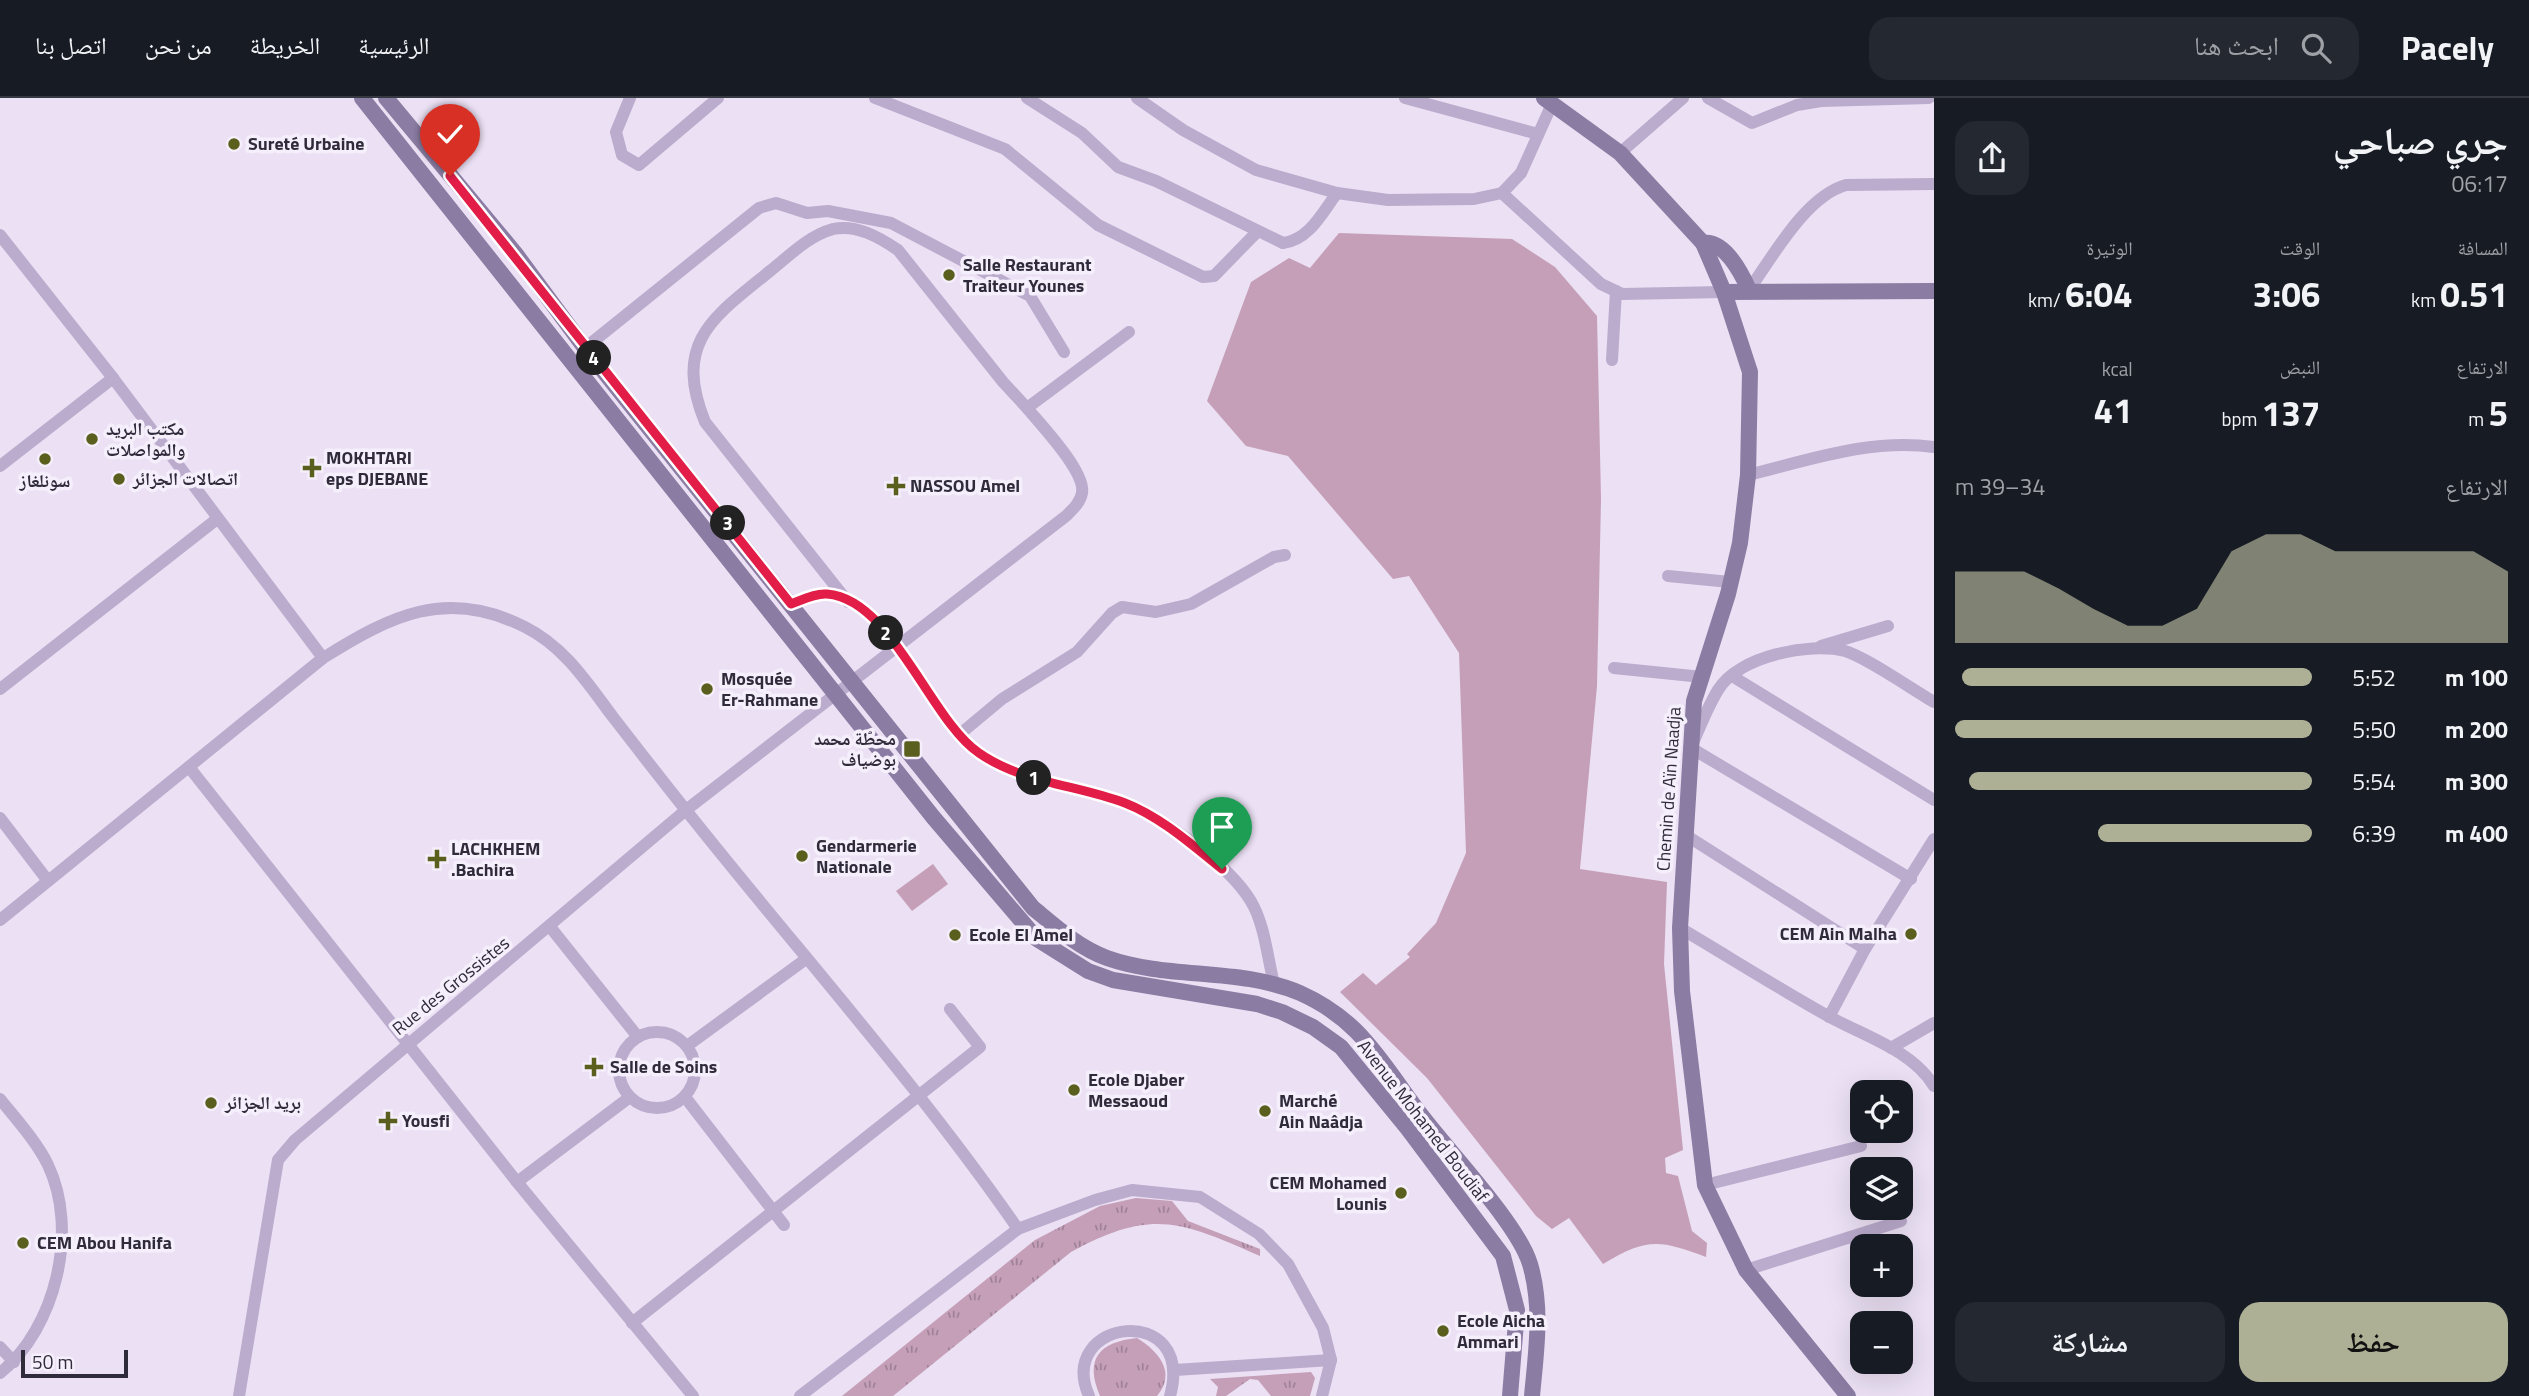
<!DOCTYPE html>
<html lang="ar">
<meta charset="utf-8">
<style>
body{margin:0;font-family:"Titillium Web","Noto Naskh Arabic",sans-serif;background:#242831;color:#f1f3f6;direction:rtl;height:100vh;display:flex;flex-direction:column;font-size:26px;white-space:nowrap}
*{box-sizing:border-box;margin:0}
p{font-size:23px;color:#9ea1a6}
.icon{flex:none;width:38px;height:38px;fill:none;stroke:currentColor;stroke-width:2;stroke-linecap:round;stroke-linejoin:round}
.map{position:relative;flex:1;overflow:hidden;direction:ltr}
.drawer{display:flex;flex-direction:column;background:#171b24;width:595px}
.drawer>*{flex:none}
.buttons{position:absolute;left:1850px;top:982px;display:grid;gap:14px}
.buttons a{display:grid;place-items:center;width:63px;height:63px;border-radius:14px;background:#171b24;box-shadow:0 7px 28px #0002;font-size:35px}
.scale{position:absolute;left:21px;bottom:18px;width:107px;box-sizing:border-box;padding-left:7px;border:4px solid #302b3b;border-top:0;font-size:19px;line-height:24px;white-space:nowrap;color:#302b3b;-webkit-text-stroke:5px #f5eefb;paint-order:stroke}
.pin{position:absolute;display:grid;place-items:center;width:60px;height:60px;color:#fff;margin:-72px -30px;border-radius:50% 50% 50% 0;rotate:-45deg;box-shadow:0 0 7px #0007}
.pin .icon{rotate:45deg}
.km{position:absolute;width:35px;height:35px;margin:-18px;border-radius:50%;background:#222;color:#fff;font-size:19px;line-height:35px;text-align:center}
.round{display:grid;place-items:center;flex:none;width:74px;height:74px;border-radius:21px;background:#242831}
.summary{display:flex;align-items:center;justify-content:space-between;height:119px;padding:0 21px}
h1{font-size:38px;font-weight:700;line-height:52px}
.metrics{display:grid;grid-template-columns:repeat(3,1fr);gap:10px;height:119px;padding:7px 21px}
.metrics div{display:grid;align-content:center}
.metrics b{font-size:35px;font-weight:700}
.metrics small{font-size:19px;font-weight:400}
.metrics p{font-size:19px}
.chart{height:196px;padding:14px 21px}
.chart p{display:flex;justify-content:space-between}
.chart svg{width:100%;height:126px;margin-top:7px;fill:#adb095;opacity:.7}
.button{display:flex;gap:14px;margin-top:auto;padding:14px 21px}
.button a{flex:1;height:80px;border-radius:21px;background:#adb095;color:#111;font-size:28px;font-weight:700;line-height:80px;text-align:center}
.button a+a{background:#242831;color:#f1f3f6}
ul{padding:0 21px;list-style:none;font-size:23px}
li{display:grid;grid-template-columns:112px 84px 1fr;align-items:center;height:52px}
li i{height:18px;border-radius:9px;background:#adb095}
header{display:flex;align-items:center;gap:42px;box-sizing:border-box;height:98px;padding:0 35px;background:#171b24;border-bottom:2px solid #363941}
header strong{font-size:33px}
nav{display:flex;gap:38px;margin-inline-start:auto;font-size:24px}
.search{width:490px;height:63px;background:#242831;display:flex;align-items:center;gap:18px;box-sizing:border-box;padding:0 24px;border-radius:21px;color:#9ea1a6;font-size:26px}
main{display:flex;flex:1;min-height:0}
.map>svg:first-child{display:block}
</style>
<header>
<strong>Pacely</strong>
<div class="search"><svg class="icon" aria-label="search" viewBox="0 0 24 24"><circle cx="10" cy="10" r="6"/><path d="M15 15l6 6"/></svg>ابحث هنا</div>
<nav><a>الرئيسية</a><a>الخريطة</a><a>من نحن</a><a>اتصل بنا</a></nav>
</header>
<main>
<section class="drawer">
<div class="summary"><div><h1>جري صباحي</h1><p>06:17</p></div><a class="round"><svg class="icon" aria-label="share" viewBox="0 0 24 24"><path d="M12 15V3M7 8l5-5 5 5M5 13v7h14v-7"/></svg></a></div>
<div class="metrics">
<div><p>المسافة</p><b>0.51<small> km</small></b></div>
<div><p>الوقت</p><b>3:06</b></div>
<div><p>الوتيرة</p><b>6:04<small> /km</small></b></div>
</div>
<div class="metrics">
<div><p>الارتفاع</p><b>5<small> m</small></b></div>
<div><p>النبض</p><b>137<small> bpm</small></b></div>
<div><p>kcal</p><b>41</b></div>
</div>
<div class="chart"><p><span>الارتفاع</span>34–39 m</p>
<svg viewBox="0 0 160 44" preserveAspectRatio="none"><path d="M0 44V19L10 19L20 19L30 25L40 32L50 38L60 38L70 32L80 12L90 6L100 6L110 12L120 12L130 12L140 12L150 12L160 19V44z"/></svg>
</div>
<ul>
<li><b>100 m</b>5:52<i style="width:98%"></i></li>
<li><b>200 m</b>5:50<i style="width:100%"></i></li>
<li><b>300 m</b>5:54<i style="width:96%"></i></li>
<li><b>400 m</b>6:39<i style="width:60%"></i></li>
</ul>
<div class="button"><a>حفظ</a><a>مشاركة</a></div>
</section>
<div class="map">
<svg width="1934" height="1298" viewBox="0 0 1934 1298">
<defs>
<pattern id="grass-tufts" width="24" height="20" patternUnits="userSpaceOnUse" patternTransform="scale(1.75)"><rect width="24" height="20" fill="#c59fb8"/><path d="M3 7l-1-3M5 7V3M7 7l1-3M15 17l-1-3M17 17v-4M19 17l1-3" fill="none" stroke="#a08297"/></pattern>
</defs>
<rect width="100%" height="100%" fill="#ebe0f4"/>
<g fill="url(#grass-tufts)">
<path d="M1136,1100L1172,1103L1188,1123L1260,1151V1158C1180,1123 1152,1110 1071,1154L893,1298H842L1035,1142L1100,1108Z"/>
<path d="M1137,1240C1158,1253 1177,1274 1157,1298H1100C1084,1261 1099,1244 1137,1240Z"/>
<polygon points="1311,1274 1315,1280 1310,1298 1271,1298 1258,1282 1250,1281 1226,1298 1216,1298 1218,1289 1210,1281"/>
</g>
<g fill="#c59fb8">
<path d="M1339,135L1512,141L1555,169L1597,218L1601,401L1597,588L1580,771L1667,784L1664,866L1683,1052L1665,1060L1666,1075L1678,1078L1692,1133L1707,1145L1706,1159C1659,1141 1646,1140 1603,1166L1569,1120L1552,1131L1536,1118L1427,980L1340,894L1363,875L1376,887L1410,859L1407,856L1436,825L1466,755L1459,555L1409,478L1393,481L1288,358L1246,348L1207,303L1251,184L1289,160L1310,170Z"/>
<polygon points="933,766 948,786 912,813 896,793"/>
</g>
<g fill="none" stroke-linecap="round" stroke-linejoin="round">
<g stroke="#bbabcd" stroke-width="12">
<polyline points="630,0 616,34 622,57 639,67 718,0"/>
<polyline points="875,0 1005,51 1098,127 1203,179 1214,178 1257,134"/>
<path d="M1027,0L1082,35L1118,69L1156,83L1283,145C1309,142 1322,115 1337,95"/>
<polyline points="1137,0 1183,32 1256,72 1337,95 1388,102 1474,101 1502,95 1521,75 1552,6"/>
<polyline points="1405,0 1538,36"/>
<polyline points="1708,0 1752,25 1797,7 1821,3 1929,0"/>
<polyline points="1620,55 1683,0"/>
<polyline points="1502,95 1601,186 1622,196 1724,194"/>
<polyline points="0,137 113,280 323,560"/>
<path d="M1749,192C1773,158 1806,98 1846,87L1934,86"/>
<polyline points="585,250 759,110 776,105 807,115 828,113 891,125 1030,198 1064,254"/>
<polyline points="1612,262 1616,193"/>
<polyline points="0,368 113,280"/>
<path d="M1748,377C1809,362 1871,340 1934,349"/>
<polyline points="1668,478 1730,484"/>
<path d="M848,504L705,324C672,243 715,218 770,173C789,158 808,138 833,131C856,126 879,139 898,152L1003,284L1027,310"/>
<path d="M791,506C802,502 815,495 827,496C888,500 932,620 978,655C1005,675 1045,682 1077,691C1099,698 1122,703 1142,713C1177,730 1237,774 1254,809C1265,831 1268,862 1274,886"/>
<polyline points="1821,548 1888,528"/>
<polyline points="1614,570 1702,579"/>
<polyline points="1732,578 1934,702"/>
<polyline points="0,591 217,421"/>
<polyline points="960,636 1002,601 1077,554 1112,515 1122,509 1156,514 1191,506 1274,459 1285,457"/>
<polyline points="189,669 517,1084 693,1298"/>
<polyline points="0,720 48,783"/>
<polyline points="1684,736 1865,851"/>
<path d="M1911,781L1691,650C1699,631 1707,610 1718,592C1738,558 1810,544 1845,553C1866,559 1913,592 1934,604"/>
<path d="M0,822L323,560C390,518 446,489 525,529C565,549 588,586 613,619C637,650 661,681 685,711C796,851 916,984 1018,1131"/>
<polyline points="551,830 638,939"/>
<path d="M1680,830C1729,859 1778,890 1828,918C1864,938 1912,952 1934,988"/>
<polyline points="1829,919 1865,851 1934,741"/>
<circle cx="657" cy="972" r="38"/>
<polyline points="687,948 806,861"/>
<polyline points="1891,950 1934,925"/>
<polyline points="685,999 784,1127"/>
<path d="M0,1001C16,1021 37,1044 48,1067C79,1132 56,1230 0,1275"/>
<polyline points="517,1084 630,999"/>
<polyline points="1705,1087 1861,1048"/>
<polyline points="1746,1172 1901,1123"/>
<polyline points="632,1225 980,949 950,911"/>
<polyline points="0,1249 14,1264"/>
<polyline points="1175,1272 1331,1262"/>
<path d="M239,1298L278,1062L295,1042L686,712L1066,418C1073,411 1080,405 1082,395C1086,374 1041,327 1027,310L1129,234"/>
<polyline points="800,1298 1018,1131 1095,1102 1132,1092 1200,1099 1259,1136 1288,1166 1323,1230 1331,1262 1322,1298"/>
<path d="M1089,1298C1055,1220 1196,1203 1170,1298"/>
</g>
<g stroke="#8a7ca2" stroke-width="16">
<polyline points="362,0 933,719 1037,841 1088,873 1113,882 1257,906 1282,914 1313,929 1341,949 1408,1031 1503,1158 1517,1212 1510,1298"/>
<path d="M386,0L515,155L585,250L1033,810C1056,829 1079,850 1107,860C1169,882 1239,869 1300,895C1320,904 1341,918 1356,933C1382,959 1399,989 1421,1017C1449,1054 1518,1126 1530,1166C1543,1210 1536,1254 1532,1298"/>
<polyline points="1544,0 1620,55 1703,145 1724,194 1750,274 1748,377 1740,445 1728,496 1694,603 1680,830 1682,893 1705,1087 1746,1172 1848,1298"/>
<path d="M1703,145C1724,142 1741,174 1749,192"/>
<polyline points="1724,194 1934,193"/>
</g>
</g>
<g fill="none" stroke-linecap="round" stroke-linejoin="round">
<defs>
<path id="route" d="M450,78L791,506C802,502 815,495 827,496C892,501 930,622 979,655C1022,685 1078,687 1125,705C1161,719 1192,747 1222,771"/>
</defs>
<use href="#route" stroke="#fff" stroke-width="14"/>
<use href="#route" stroke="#e11d48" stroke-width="9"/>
</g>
<g fill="#5a5f1e" stroke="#f5eefb" stroke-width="2.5">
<circle cx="234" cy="46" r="7"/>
<circle cx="949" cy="177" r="7"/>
<circle cx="92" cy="341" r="7"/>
<circle cx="45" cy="361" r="7"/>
<path d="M308.5 359.5h7v7h7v7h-7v7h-7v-7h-7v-7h7z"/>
<circle cx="119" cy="381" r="7"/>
<path d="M892.5 377.5h7v7h7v7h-7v7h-7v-7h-7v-7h7z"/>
<circle cx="707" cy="591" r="7"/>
<rect x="903" y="642" width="18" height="18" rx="3.5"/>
<circle cx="802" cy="758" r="7"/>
<path d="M433.5 750.5h7v7h7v7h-7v7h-7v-7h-7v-7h7z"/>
<circle cx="1911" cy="836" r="7"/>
<circle cx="955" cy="837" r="7"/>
<path d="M590.5 958.5h7v7h7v7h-7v7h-7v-7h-7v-7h7z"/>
<circle cx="1074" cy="992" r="7"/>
<circle cx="211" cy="1005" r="7"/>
<circle cx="1265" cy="1013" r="7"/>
<path d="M384.5 1012.5h7v7h7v7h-7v7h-7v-7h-7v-7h7z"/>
<circle cx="1401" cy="1095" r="7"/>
<circle cx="23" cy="1145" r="7"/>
<circle cx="1443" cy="1233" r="7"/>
</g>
<g text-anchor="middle" stroke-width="7" stroke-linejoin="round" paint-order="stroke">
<g font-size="18" font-weight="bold" fill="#302b3b" stroke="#f5eefb" text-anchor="start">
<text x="248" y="52">Sureté Urbaine</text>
<text x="963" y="173">Salle Restaurant<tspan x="963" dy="21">Traiteur Younes</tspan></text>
<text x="106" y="337">مكتب البريد<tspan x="106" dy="21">والمواصلات</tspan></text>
<text x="326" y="366">MOKHTARI<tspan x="326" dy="21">eps DJEBANE</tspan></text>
<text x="133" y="387">اتصالات الجزائر</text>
<text x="45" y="389" text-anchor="middle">سونلغاز</text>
<text x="910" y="394">NASSOU Amel</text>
<text x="721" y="587">Mosquée<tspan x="721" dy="21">Er-Rahmane</tspan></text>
<text x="896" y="647" text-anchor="end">محطّة محمد<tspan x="896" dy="21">بوضياف</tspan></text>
<text x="816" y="754">Gendarmerie<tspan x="816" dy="21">Nationale</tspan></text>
<text x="451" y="757">LACHKHEM<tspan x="451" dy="21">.Bachira</tspan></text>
<text x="1897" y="842" text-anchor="end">CEM Ain Malha</text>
<text x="969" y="843">Ecole El Amel</text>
<text x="610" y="975">Salle de Soins</text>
<text x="1088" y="988">Ecole Djaber<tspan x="1088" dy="21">Messaoud</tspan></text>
<text x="1279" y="1009">Marché<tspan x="1279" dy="21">Ain Naâdja</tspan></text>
<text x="225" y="1011">بريد الجزائر</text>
<text x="402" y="1029">Yousfi</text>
<text x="1387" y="1091" text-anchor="end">CEM Mohamed<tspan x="1387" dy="21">Lounis</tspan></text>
<text x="37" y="1151">CEM Abou Hanifa</text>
<text x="1457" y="1229">Ecole Aicha<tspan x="1457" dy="21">Ammari</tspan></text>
</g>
<g font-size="18" fill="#302b3b" stroke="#f5eefb">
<text transform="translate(1669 691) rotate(-86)" y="6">Chemin de Aïn Naadja</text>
<text transform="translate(451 888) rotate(-39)" y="6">Rue des Grossistes</text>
<text transform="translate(1423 1023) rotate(52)" y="6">Avenue Mohamed Boudiaf</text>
</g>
</g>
</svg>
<div class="buttons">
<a><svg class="icon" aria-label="locate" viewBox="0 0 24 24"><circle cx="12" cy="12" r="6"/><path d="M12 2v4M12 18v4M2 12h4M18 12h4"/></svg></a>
<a><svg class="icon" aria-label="layers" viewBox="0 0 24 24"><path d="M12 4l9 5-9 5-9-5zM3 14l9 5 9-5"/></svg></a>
<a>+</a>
<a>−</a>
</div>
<div class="scale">50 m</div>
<div class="pin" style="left:1222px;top:771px;background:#1e9e55"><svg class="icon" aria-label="arrive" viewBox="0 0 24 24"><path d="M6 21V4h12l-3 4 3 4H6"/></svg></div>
<div class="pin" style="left:450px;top:78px;background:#d93025"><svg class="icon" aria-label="check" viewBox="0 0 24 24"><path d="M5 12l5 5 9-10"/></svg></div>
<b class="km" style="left:1034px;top:680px">1</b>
<b class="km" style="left:886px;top:535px">2</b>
<b class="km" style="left:728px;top:425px">3</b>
<b class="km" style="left:594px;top:260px">4</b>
</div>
</main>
